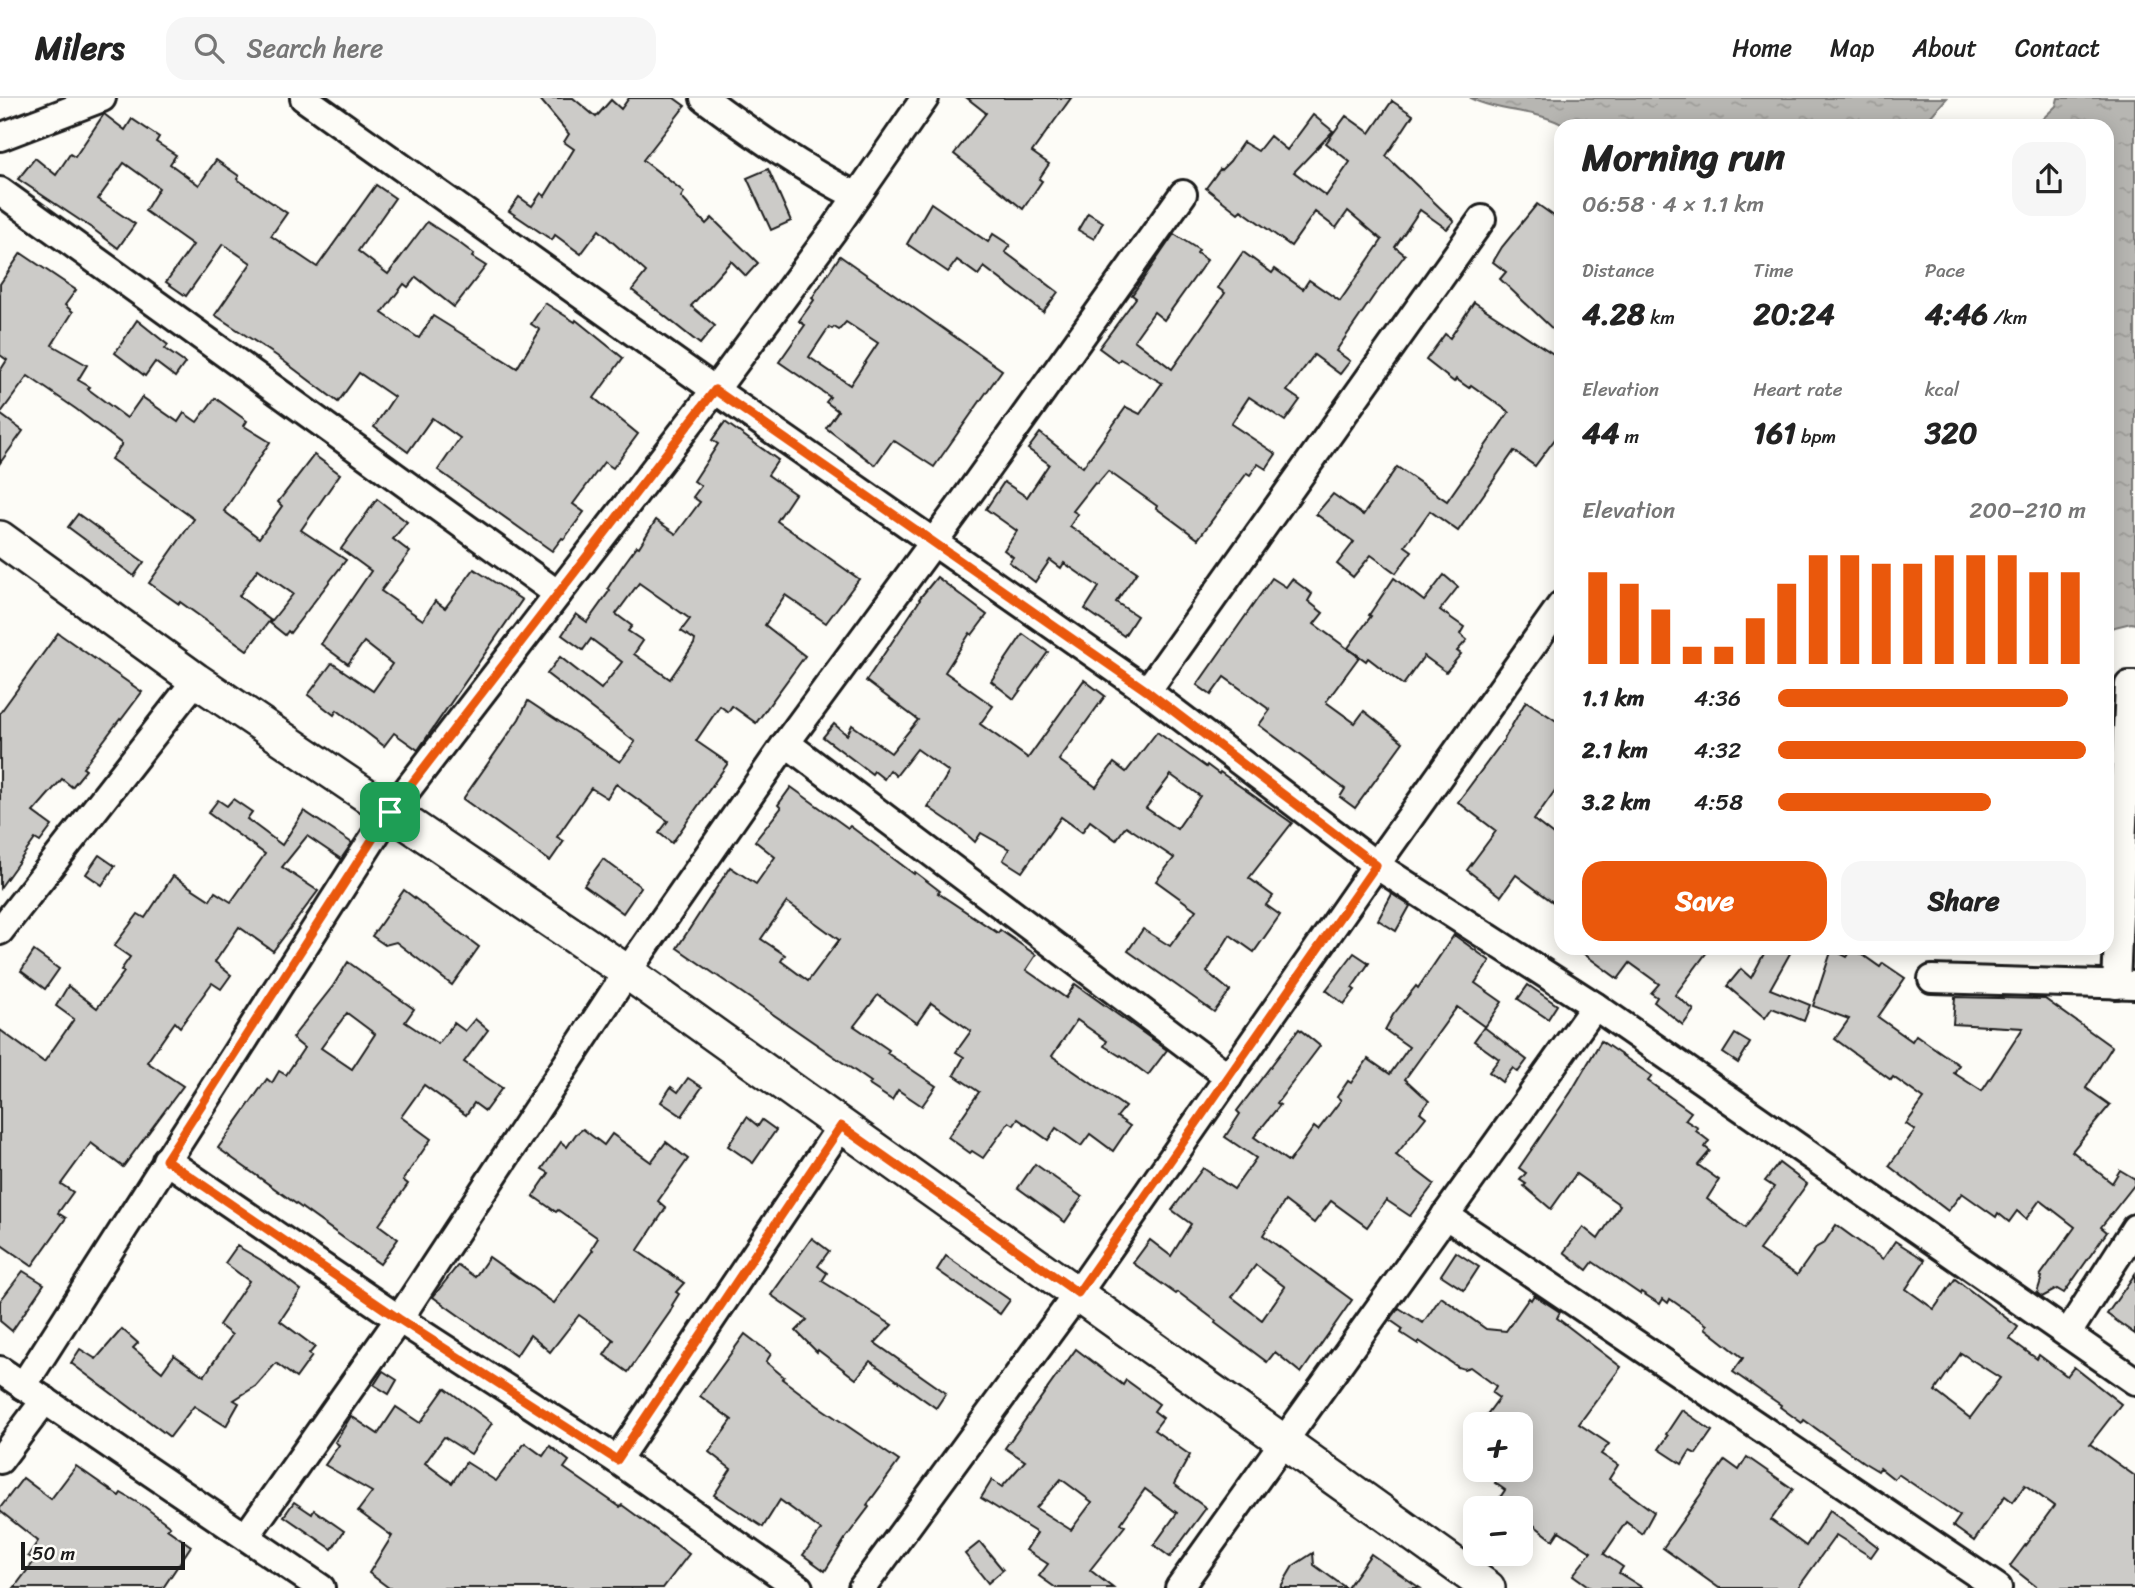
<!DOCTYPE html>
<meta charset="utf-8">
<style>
body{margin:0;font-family:Sriracha,sans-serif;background:#f6f6f6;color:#222;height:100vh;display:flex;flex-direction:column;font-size:26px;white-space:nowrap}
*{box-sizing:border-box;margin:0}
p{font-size:23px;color:#767676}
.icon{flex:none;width:38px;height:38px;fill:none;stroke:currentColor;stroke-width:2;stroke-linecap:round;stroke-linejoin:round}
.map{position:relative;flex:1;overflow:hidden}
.sheet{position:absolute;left:1554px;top:21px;width:560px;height:836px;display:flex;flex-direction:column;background:#fff;border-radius:21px;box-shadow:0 4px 18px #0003}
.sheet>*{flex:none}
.buttons{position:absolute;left:1463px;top:1314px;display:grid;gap:14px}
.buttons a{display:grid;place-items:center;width:70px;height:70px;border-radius:14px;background:#fff;box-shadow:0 4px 18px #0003;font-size:35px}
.scale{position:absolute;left:21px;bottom:18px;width:164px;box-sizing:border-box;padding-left:7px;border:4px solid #1c1c1c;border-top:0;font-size:19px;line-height:24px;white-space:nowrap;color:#1c1c1c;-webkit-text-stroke:5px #fdfcf7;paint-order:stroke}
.pin{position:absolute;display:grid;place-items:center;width:60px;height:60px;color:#fff;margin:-30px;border-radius:14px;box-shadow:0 4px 10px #0006}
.round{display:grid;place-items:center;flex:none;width:74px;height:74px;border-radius:21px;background:#f6f6f6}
.summary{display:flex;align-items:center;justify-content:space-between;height:119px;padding:0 28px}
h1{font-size:38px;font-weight:700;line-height:52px}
.metrics{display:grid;grid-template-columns:repeat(3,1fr);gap:10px;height:119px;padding:7px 28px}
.metrics div{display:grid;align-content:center}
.metrics b{font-size:30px;font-weight:700}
.metrics small{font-size:19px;font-weight:400}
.metrics p{font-size:19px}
.chart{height:196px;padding:14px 28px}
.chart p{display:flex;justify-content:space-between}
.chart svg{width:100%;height:126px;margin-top:7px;stroke:#ea580c;stroke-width:6}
.button{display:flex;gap:14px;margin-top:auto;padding:14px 28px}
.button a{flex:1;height:80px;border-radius:21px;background:#ea580c;color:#fff;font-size:28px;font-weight:700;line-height:80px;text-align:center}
.button a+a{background:#f6f6f6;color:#222}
ul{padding:0 28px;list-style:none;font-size:23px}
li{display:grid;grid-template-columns:112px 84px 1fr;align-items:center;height:52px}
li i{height:18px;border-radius:9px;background:#ea580c}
header{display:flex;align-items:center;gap:42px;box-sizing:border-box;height:98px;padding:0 35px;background:#fff;border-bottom:2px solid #e0e0e0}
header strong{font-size:33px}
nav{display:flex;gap:38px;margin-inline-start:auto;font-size:24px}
.search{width:490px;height:63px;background:#f6f6f6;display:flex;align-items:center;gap:18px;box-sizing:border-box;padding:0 24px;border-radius:21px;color:#767676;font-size:26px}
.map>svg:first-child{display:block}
</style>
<header>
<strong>Milers</strong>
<div class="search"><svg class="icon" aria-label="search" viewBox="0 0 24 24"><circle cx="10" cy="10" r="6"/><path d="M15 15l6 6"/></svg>Search here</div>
<nav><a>Home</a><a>Map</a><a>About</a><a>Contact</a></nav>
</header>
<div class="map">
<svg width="2135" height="1490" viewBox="0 0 2135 1490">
<defs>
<pattern id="water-ripples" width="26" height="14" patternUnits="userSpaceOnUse" patternTransform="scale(1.75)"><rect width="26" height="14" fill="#b7b6b2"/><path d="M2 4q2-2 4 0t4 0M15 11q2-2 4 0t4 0" fill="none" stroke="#9d9c98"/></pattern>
</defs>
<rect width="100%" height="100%" fill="#fdfcf7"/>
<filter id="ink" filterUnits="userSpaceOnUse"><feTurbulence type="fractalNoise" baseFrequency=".0143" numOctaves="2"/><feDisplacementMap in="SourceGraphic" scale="14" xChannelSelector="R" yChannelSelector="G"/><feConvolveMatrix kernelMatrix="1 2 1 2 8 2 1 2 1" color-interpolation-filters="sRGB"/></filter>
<g filter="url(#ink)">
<g fill="url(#water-ripples)" stroke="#797876" stroke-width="2">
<path d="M1470,0H1947L1922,28H1565C1537,11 1500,15 1470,0Z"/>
<polygon points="2058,0 2135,0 2135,526 2131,525 2107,531 2107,28 2035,28 2056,8"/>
</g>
<g fill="#cccbc8" stroke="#1c1c1c" stroke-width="2" fill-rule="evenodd">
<polygon points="539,0 573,0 596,19 611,2 621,11 629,0 674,0 685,8 643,62 684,94 681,99 706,126 712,120 758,165 746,178 731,163 691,208 715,228 700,246 632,192 646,174 599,132 581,156 555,137 552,142 509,113 519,99 532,108 541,95 545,98 574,51 564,44 569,36"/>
<polygon points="967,0 1071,0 1032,54 1049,66 1039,81 1042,83 1023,111 954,56 986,15"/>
<polygon points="1392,3 1413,17 1386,58 1454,123 1447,131 1420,112 1395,149 1405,157 1375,196 1336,253 1350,263 1340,276 1314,257 1287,293 1300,302 1285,323 1249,299 1231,326 1276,356 1266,371 1258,366 1250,377 1247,375 1198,441 1156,410 1157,408 1108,373 1097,386 1095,385 1073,413 1078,416 1070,428 1137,474 1116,504 1137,518 1124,538 1085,511 1099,489 1064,465 1061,470 1050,462 1035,484 1009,464 1013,459 1004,452 1017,433 986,411 1004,384 1027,399 1049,366 1028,351 1040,335 1083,369 1126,309 1140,316 1162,285 1120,261 1118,264 1099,250 1136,200 1132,197 1174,136 1199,152 1197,155 1207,162 1164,222 1154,214 1134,242 1172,271 1225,195 1218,190 1243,154 1272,175 1275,171 1303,191 1309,182 1340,203 1382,142 1348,113 1336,130 1315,114 1291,148 1241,112 1238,115 1206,90 1220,71 1221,72 1230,63 1243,44 1258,53 1270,38 1287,52 1313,17 1333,33 1294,74 1326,98 1350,64 1326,45 1346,18 1370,35"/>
<polygon points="104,16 125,32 132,21 159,39 156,44 176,57 170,66 199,87 216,62 239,78 237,81 287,115 271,138 317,169 376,87 395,100 358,153 388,176 427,124 458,144 474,156 472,159 486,168 454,209 416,179 408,189 404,186 382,215 417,239 419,240 433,218 517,270 540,232 531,226 545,205 575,224 576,222 623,260 594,300 638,336 613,370 604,364 573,406 584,414 564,441 562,440 552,453 438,372 460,340 432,320 408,354 374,329 394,299 359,275 338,304 277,258 215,217 251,165 223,146 186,198 166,184 193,147 145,113 159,90 124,65 98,101 135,126 118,150 93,131 18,81 35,60 56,77 70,56 75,59"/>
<polygon points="768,71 791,123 771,132 747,80"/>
<polygon points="931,105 988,144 993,136 1010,147 1005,154 1058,194 1043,214 984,169 978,177 957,162 948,174 907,146"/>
<polygon points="1537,106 1561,123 1561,239 1500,181 1506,174 1493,164 1502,149"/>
<polygon points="1088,115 1103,124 1094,141 1078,132"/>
<polygon points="21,155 76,192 65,207 73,214 52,247 87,267 78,282 90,289 88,291 127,320 142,299 178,324 184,315 197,324 215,300 247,323 244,328 270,344 224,413 259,440 282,408 278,404 314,357 340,376 301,432 346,462 290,535 288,533 285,537 270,525 293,496 258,471 239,498 270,522 247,552 180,504 179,506 149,485 194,421 111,361 122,346 76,311 28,278 0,316 23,333 0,365 0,273 7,262 0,257 0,186"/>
<path d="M840,158L1002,272L934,369L893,342L875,367L826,330L838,313L826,304L830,299L779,264L805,227L799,223L814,202L812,200ZM846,224L878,245L850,287L809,259L829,229L832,231L834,229L839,232Z"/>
<polygon points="1474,204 1561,261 1561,333 1535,368 1514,353 1458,433 1430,413 1405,448 1412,453 1396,475 1371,457 1353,479 1337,466 1354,444 1316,416 1333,396 1363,417 1397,369 1447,403 1509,314 1471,287 1469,290 1456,281 1454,284 1426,262 1445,236 1450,240"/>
<polygon points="137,222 168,247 165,251 185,265 175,279 155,264 145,278 115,255"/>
<path d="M725,324L778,362L768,377L795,396L777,423L859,481L826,525L785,497L765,527L805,558L756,625L732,608L728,614L720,608L696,643L728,665L672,745L659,735L668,723L616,686L607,700L591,690L557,739L564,743L550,763L463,701L519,621L528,603L620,664L635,644L547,576L560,559L601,591L622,564L591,541L583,552L562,537L576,516L587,524L610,492L608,490L621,470L637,448L639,449L656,422L676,436L700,404L693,399L701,388L694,383L718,346L712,342ZM639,485L690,521L681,533L695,542L694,546L670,581L634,556L643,543L628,533L632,528L616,516Z"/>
<polygon points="377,401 407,424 393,441 410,454 381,493 423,522 435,503 445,510 474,471 522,502 418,652 394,635 384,648 337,612 334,617 308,597 332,565 373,593 392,566 364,544 348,566 321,546 371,473 341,451"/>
<polygon points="78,416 144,464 134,478 68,429"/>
<polygon points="1444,477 1458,489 1440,512 1464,529 1460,536 1467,542 1457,553 1461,556 1446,574 1424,558 1403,587 1368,560 1366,563 1348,550 1371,518 1369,517 1394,480 1424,503"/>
<path d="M937,479L987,517L972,537L970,535L945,574L993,608L980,626L1028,660L1084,582L1105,598L1059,662L1096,689L1114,665L1126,674L1157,634L1206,669L1207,667L1219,676L1220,674L1292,725L1249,780L1273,798L1266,807L1280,817L1254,854L1230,837L1207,874L1230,893L1214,914L1128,853L1143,831L1170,848L1196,812L1156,783L1174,760L1126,728L1116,742L1090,723L1082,734L1061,719L1022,774L1003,762L1009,751L981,735L975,744L962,732L928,709L949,674L917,651L896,678L890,672L884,681L874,673L872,676L823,639L834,626L847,637L852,627L891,655L918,622L866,583L920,502L919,501ZM1171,677L1200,698L1177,731L1146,710Z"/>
<polygon points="1272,480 1286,489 1292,481 1312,496 1308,503 1323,515 1314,526 1359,559 1326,604 1355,625 1364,613 1403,644 1355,710 1340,699 1345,691 1259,627 1270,612 1224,579 1211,597 1197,587"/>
<polygon points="58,535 142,594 121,622 120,621 83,670 86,672 72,689 62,681 33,714 52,728 40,744 35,741 0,790 0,615"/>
<polygon points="1023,536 1048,554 1014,601 991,583"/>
<polygon points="1526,603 1561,626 1561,684 1534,722 1561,743 1561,810 1516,777 1501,798 1467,772 1496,733 1458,704 1503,643"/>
<path d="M791,689L848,730L850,728L914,776L915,774L940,793L938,795L998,835L1000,832L1036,857L1026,872L1066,900L1075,886L1167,952L1148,977L1121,957L1120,958L1104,948L1107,943L1077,922L1052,958L1125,1009L1117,1019L1130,1028L1113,1053L1090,1036L1081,1048L1056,1030L1048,1042L1018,1021L1014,1027L1009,1024L983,1060L972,1053L970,1055L948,1039L979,994L954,977L964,959L956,954L971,933L931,905L917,925L878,897L854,928L889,952L887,955L936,988L922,1008L898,992L892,1002L869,987L871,984L677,850L730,769L756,786L775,759L755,743L781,710L778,707ZM787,804L839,842L808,883L781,863L785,857L761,841Z"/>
<polygon points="233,701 252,714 247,721 282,747 304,713 352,745 341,761 307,738 282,769 318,793 273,853 239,829 215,864 231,877 221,891 212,885 180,929 175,924 147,964 183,988 123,1069 91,1045 61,1086 73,1094 58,1115 66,1120 32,1168 0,1146 0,932 44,964 74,921 56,908 68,888 97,910 124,874 121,872 130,859 114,848 138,816 145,820 173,778 210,802 215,794 231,804 265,756 208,715 218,702 227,708"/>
<polygon points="99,757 115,768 102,787 86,776"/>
<polygon points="603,761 641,789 623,815 584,787"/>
<polygon points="404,792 479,849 452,887 396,844 385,847 372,838"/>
<polygon points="1392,796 1410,808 1396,833 1378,822"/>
<path d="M1454,837L1490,863L1475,885L1502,904L1485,929L1457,909L1405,981L1429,1003L1420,1014L1426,1019L1396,1057L1434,1086L1410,1118L1386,1102L1367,1129L1331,1103L1314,1125L1285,1103L1263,1137L1352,1202L1301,1275L1275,1254L1267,1264L1215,1225L1216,1223L1178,1194L1176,1196L1133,1165L1150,1142L1171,1158L1191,1126L1172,1112L1203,1070L1234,1091L1256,1060L1225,1039L1240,1016L1237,1013L1299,931L1320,948L1277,1005L1280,1007L1254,1039L1289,1064L1314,1029L1318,1032L1341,1002L1337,999L1348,983L1351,985L1368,961L1390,976L1409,949L1385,932L1393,917L1416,888L1418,890ZM1256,1167L1285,1189L1262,1222L1232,1199Z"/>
<polygon points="1576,850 1710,850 1675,897 1694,912 1683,927 1654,904 1657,899 1651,895 1659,886 1630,865 1618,881"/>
<polygon points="1767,850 1793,850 1770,891 1810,907 1804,923 1772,910 1765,920 1727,888 1741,871 1751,880"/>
<polygon points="1853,850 1880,869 1883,865 1905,880 1878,919 1912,943 1916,937 1933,949 1959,967 1954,975 1982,993 2023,930 1953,926 1955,899 2045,901 2112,949 2086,990 2110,1007 2072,1053 2112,1085 2120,1072 2135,1081 2135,1086 2101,1129 2107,1134 2064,1195 2057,1191 2042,1199 2037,1195 2042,1179 2040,1178 2075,1129 2040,1102 2026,1121 2017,1113 2009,1124 1998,1115 1996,1119 1962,1095 1948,1113 1889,1068 1915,1032 1906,1026 1924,1001 1893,979 1891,982 1835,941 1849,921 1813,908 1832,851 1847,859"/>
<polygon points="34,853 59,871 45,891 21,873"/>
<polygon points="1354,855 1369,865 1352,890 1355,892 1344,906 1326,892"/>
<path d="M348,864L414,911L405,924L438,946L454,925L465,933L475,921L488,932L464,964L502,990L485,1013L474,1005L466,1017L424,987L401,1019L431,1041L403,1082L408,1086L379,1127L398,1141L380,1166L218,1050L267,981L272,985L279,973L286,977L304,950L292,940L333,888ZM347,915L375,936L352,971L321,950Z"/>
<polygon points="1528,887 1557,907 1548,921 1518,901"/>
<polygon points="1484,929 1527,962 1518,974 1513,970 1502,984 1489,974 1499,961 1474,943"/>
<polygon points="1735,936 1750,945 1738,965 1723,955"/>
<path d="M1601,943L1652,978L1648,983L1691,1014L1685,1022L1698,1030L1696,1033L1709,1043L1705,1049L1710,1053L1698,1067L1719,1082L1707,1101L1745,1130L1774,1089L1765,1083L1779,1065L1807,1086L1759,1152L1797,1177L1817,1149L1824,1145L1836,1127L1883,1161L1895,1143L1925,1162L1906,1191L1934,1211L1955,1181L2018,1229L2010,1241L2037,1261L2039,1257L2067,1278L2074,1269L2121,1306L2090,1346L2135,1378V1490H2038L2010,1468L2054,1408L2025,1387L2013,1404L2005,1398L1974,1443L1953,1428L1960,1418L1898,1376L1894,1381L1880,1370L1878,1373L1863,1364L1804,1322L1802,1325L1780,1309L1781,1307L1733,1274L1743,1260L1705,1230L1707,1227L1670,1201L1668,1205L1663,1201L1660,1206L1641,1194L1640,1196L1593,1164L1587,1172L1564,1154L1583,1129L1598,1141L1620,1107L1576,1076L1551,1111L1524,1088L1526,1086L1520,1082L1526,1075L1519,1070L1571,994ZM1961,1255L2000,1280L1970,1320L1935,1293Z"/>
<polygon points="688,980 702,989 682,1018 661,1004 671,989 678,994"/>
<polygon points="747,1019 758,1028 762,1022 776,1032 753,1065 728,1048"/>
<polygon points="583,1031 604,1047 612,1036 651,1064 666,1044 688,1061 658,1103 666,1110 638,1152 639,1154 684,1185 676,1194 679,1196 672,1207 673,1208 670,1214 628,1274 604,1257 614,1242 579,1217 550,1254 530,1237 516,1258 433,1199 458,1167 475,1179 489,1159 554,1205 593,1152 591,1151 598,1140 558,1112 556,1114 533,1098 549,1075 542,1071 561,1044 567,1049 576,1036"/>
<polygon points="1035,1066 1082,1099 1065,1124 1018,1090"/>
<polygon points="812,1140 829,1153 818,1168 827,1175 822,1183 892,1227 875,1245 946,1295 936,1310 870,1263 856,1281 818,1252 817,1254 796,1233 807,1222 771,1197"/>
<polygon points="237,1148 261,1162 301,1192 280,1223 315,1249 309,1256 312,1258 296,1280 276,1265 256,1288 234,1302 239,1305 226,1328 194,1308 170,1339 71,1265 80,1251 96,1261 122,1231 138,1245 133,1250 162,1274 174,1257 204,1278 232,1237 219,1227 249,1183 225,1165"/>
<polygon points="1456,1154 1479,1169 1464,1192 1441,1177"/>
<polygon points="946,1158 1010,1202 1000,1216 937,1172"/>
<polygon points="23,1173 44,1186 12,1233 0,1223 0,1203"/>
<polygon points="2135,1176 2135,1236 2107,1216"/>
<polygon points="1534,1197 1560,1214 1557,1220 1621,1269 1579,1326 1609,1346 1601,1356 1618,1367 1609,1381 1654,1414 1642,1436 1626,1424 1604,1456 1623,1469 1619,1475 1643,1490 1591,1490 1573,1477 1591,1454 1559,1433 1553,1442 1521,1417 1521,1410 1493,1410 1505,1392 1495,1385 1504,1372 1521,1372 1521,1326 1480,1326 1499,1300 1492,1295 1496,1288 1470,1269 1464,1271 1458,1269 1419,1243 1418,1246 1401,1235 1403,1231 1390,1222 1399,1210 1423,1225 1441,1199 1486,1231 1506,1233 1529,1200 1531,1202"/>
<polygon points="745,1236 771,1256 766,1264 784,1279 782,1281 818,1308 899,1363 867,1407 869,1409 845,1441 825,1473 803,1457 821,1432 780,1402 763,1429 714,1397 731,1371 709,1354 732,1322 700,1298"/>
<path d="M1076,1251L1123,1287L1126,1282L1159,1306L1154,1313L1163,1320L1154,1332L1190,1357L1174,1386L1206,1410L1170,1459L1154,1447L1177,1415L1145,1391L1121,1425L1125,1428L1090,1472L1113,1490H1056L1039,1478L1048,1466L1026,1452L1037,1435L981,1400L992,1382L1002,1389L1025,1363L1005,1350ZM1061,1381L1092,1404L1071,1432L1036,1410Z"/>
<polygon points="383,1273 397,1282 389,1296 374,1287"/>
<polygon points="445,1290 492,1325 471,1356 444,1339 425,1365 452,1385 466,1364 496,1383 525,1345 543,1358 550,1348 569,1363 564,1370 620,1409 622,1407 689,1456 663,1490 389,1490 369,1475 392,1438 358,1413 372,1394 325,1367 339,1347 335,1344 351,1318 378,1336 396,1309 420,1325"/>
<polygon points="1682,1312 1712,1333 1696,1356 1690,1353 1682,1366 1659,1351 1668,1338 1666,1336"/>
<polygon points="1747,1359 1793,1391 1771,1422 1806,1448 1830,1412 1878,1449 1871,1459 1836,1437 1798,1490 1719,1490 1663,1450 1725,1362 1739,1372"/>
<polygon points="76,1368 119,1398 121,1395 145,1409 170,1428 167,1431 191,1448 163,1490 14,1490 35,1462 28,1458 38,1443 0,1413 0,1410 23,1380 51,1401"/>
<polygon points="294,1404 312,1416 314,1412 344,1433 332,1451 284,1418"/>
<polygon points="980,1444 1003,1472 988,1485 965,1456"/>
<polygon points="1313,1455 1314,1467 1346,1490 1280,1490 1293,1468"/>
<polygon points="1371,1456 1420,1490 1347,1490"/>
</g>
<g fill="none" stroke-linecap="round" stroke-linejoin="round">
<defs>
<g id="minor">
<polyline points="304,0 715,292 1147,593 1376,767 1595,908 2135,1283"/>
<path d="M704,0C753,36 802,71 857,98"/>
<polyline points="0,39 102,0"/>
<polyline points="0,93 558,496"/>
<polyline points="1147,593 1482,121"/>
<polyline points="786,645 1229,979"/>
<polyline points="0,833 196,582"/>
<polyline points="1932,881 2135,887"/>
<polyline points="2116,887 2129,587 2135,587"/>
<polyline points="166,1062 399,1221 617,1362 799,1490"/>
<polyline points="1445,1117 1998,1490"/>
<polyline points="2068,1235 2135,1130"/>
<polyline points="0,1272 321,1490"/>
<polyline points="23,1288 390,714 715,292 835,130 925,0"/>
<polyline points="0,1362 45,1302"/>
<polyline points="617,1362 841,1028"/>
<polyline points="247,1437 399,1221 627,874 786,645 958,411 1183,96"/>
<polyline points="862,1490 1078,1195 1376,767 1561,507"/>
<polyline points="1179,1490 1595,908"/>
</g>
<polyline id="tertiary" points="0,440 196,582 627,874 1488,1490"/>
</defs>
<use href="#minor" stroke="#1c1c1c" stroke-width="32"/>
<use href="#tertiary" stroke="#1c1c1c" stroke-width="38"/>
<use href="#minor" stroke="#fdfcf7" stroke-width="26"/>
<use href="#tertiary" stroke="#fdfcf7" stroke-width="33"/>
</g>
</g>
<g fill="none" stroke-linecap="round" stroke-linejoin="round" filter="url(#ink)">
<defs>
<polygon id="route" points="715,292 1147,593 1376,767 1078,1195 841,1028 617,1362 399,1221 166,1062 390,714"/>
</defs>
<use href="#route" stroke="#fff" stroke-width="14"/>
<use href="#route" stroke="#ea580c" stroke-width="9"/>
</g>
</svg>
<div class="buttons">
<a>+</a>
<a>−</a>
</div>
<div class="scale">50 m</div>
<div class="pin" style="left:390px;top:714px;background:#1e9e55"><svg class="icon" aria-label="arrive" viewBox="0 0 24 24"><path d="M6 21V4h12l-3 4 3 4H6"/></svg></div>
<section class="sheet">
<div class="summary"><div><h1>Morning run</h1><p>06:58 · 4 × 1.1 km</p></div><a class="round"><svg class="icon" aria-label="share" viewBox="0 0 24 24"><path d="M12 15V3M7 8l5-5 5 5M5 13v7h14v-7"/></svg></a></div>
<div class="metrics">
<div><p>Distance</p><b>4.28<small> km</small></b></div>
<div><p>Time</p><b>20:24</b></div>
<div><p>Pace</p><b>4:46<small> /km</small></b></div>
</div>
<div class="metrics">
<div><p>Elevation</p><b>44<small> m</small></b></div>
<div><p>Heart rate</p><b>161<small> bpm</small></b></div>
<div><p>kcal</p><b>320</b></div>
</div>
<div class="chart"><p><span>Elevation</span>200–210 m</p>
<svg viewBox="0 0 160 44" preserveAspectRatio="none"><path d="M5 44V12M15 44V16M25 44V25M35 44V38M45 44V38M55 44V28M65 44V16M75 44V6M85 44V6M95 44V9M105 44V9M115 44V6M125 44V6M135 44V6M145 44V12M155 44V12"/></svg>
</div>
<ul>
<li><b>1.1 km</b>4:36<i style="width:94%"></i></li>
<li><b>2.1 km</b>4:32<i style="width:100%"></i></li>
<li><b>3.2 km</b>4:58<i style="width:69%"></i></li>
</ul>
<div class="button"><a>Save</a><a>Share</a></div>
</section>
</div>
